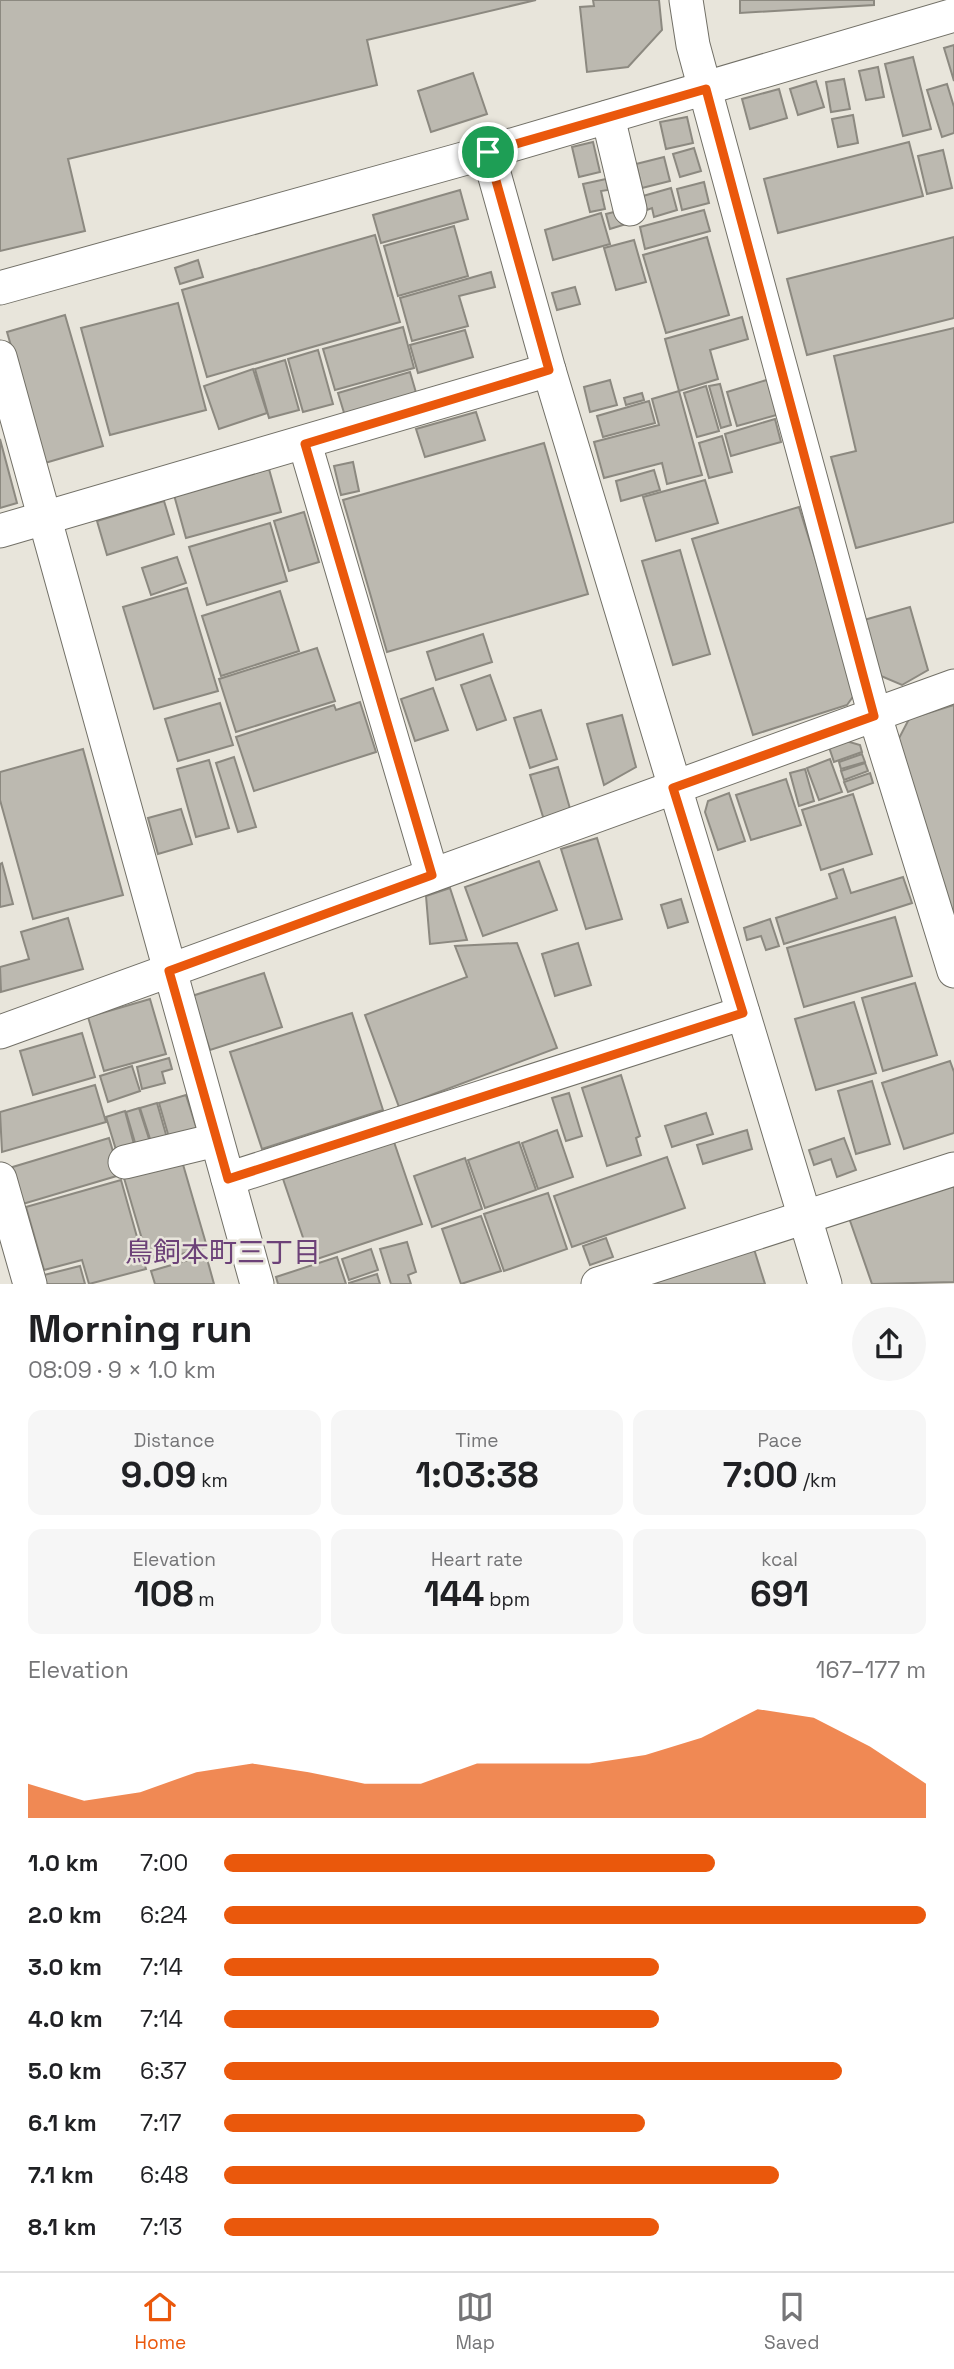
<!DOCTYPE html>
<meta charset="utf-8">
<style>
body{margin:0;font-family:"Space Grotesk","Noto Sans JP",sans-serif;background:#f6f6f6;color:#202124;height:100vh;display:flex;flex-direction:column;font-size:26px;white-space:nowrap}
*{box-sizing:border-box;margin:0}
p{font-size:23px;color:#757577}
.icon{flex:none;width:38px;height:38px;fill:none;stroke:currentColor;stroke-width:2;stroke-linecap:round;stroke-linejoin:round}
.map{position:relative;height:1284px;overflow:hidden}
.panel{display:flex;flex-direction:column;background:#fff;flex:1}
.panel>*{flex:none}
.pin{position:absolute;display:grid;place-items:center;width:60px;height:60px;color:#fff;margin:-30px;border:4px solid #fff;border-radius:50%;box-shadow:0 2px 7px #0007}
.round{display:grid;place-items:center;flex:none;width:74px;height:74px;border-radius:37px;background:#f6f6f6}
.head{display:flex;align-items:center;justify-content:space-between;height:119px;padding:0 28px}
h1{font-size:38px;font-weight:600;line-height:52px}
.stats{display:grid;grid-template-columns:repeat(3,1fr);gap:10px;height:119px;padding:7px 28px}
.stats div{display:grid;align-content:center;border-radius:14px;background:#f6f6f6;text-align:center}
.stats b{font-size:35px;font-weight:600}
.stats small{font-size:19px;font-weight:400}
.stats p{font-size:19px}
.chart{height:196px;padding:14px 28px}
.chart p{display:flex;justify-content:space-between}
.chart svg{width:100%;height:126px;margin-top:7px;fill:#ea580c;opacity:.7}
ul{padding:0 28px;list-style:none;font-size:23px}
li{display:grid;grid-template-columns:112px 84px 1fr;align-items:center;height:52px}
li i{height:18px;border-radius:9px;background:#ea580c}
.dock{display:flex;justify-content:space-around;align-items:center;height:98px;border-top:2px solid #e0e0e0;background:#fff;font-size:19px;color:#757577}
.dock a{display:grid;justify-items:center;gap:4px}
.dock .current{color:#ea580c}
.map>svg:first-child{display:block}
</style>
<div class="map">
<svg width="954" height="1284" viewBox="0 0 954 1284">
<rect width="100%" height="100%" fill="#e8e5db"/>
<g fill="#bcb9b0" stroke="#8c8980" stroke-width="2">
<polygon points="0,0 536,0 367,40 377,85 68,159 85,231 0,251"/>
<polygon points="593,0 659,0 662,30 628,67 587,72 580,7 594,6"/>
<polygon points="740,0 874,0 874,5 740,13"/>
<polygon points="954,45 954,81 944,48"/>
<polygon points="913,57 931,129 903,136 885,64"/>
<polygon points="878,67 884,97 866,100 859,71"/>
<polygon points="473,73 487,114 431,132 418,91"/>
<polygon points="844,79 850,109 831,112 826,82"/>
<polygon points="816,81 824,107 798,115 790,89"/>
<polygon points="947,84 954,107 954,133 942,137 927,90"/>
<polygon points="779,89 787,118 750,129 742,99"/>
<polygon points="853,115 858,143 838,147 832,119"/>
<polygon points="687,117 693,143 666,149 660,122"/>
<polygon points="593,142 600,172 579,177 572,147"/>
<polygon points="909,142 923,196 778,233 764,179"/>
<polygon points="694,148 701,171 680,177 673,154"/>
<polygon points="943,150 952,188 927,194 918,156"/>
<polygon points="664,157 670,181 642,188 636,164"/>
<polygon points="606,179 608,190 601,191 605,209 590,212 583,184"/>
<polygon points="704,182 709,203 682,210 677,189"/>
<polygon points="671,188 677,210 654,217 652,208 647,210 643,196"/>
<polygon points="460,190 468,219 381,243 373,215"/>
<polygon points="622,210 626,224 610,229 606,214"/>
<polygon points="704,210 710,231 645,249 640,227"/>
<polygon points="601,213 610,244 553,260 545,230"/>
<polygon points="454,226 468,276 398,296 384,246"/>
<polygon points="375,235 400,322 207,377 182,290"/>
<polygon points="707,237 729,315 666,333 643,255"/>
<polygon points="954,237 954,318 807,355 787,279"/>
<polygon points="634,240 646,282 616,290 604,248"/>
<polygon points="198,260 203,277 180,284 175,268"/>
<polygon points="491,272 495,287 459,296 468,326 412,341 400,298"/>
<polygon points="575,287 580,304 557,310 552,293"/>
<polygon points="178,303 206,410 110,435 81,328"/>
<polygon points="65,315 103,446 45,463 7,332"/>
<polygon points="742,317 748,339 710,350 718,379 679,391 665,339"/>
<polygon points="403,327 414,368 335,390 323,349"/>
<polygon points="954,328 954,522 856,548 831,457 856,451 834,356"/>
<polygon points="465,330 473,357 418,373 410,345"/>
<polygon points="318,350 333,404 303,412 288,359"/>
<polygon points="285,360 299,410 269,418 255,369"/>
<polygon points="253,369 267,413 219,429 204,386"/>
<polygon points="410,372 417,396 345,416 338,393"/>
<polygon points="770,379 780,414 737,426 727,392"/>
<polygon points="610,380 617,405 590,412 584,387"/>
<polygon points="720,384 731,425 721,428 709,386"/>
<polygon points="706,386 719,431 697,437 684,393"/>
<polygon points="679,391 702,475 667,484 662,463 604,478 594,442 659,425 652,399"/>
<polygon points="642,393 644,400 626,405 624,398"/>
<polygon points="649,401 655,423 603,437 597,416"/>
<polygon points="476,412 485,440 425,457 416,429"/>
<polygon points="775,419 781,442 731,456 725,434"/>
<polygon points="722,436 732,472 709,478 699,443"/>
<polygon points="0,439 17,503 0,508"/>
<polygon points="544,443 588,594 387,652 343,500"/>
<polygon points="353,462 359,491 341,495 334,466"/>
<polygon points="269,469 281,512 186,538 174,495"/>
<polygon points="654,470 660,490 621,501 616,481"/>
<polygon points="705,480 718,523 656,541 643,497"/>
<polygon points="164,501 174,534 107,555 97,521"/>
<polygon points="799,507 857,691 847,705 753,735 692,539"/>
<polygon points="304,512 319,562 289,571 274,521"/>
<polygon points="270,523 287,581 207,605 189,547"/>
<polygon points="680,550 710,654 673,665 642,561"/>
<polygon points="177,557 186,583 151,595 142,568"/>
<polygon points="187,588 218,691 154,709 123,607"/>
<polygon points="280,591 299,651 221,676 202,616"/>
<polygon points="910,607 928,670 902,685 881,676 864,620"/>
<polygon points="483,634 492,662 436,680 427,652"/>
<polygon points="317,648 335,701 236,732 219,679"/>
<polygon points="490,675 506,720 477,730 461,685"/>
<polygon points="433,688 448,730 415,741 401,699"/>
<polygon points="360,702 376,752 254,791 236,737 334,705 336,710"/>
<polygon points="220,703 233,745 178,761 165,719"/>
<polygon points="954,705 954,917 897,742 909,719"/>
<polygon points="541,710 557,759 530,768 514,718"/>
<polygon points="622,715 636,767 604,785 587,724"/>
<polygon points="846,741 860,745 862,752 834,762 829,747"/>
<polygon points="83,749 123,895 33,919 0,800 0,772"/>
<polygon points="862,754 865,762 841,769 839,762"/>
<polygon points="234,757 256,827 238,832 216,763"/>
<polygon points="830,759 842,792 819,800 807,768"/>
<polygon points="209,760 229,828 196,837 177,769"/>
<polygon points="865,763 868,771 844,780 841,771"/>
<polygon points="558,767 571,812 544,820 530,775"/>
<polygon points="805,769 814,801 799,806 790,773"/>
<polygon points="870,773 873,783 848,792 844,782"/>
<polygon points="786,779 801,825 751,840 736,795"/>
<polygon points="729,793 745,841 718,850 705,812 708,801"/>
<polygon points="853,794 872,854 821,870 802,810"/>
<polygon points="181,809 192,844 158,854 148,818"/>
<polygon points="597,838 622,919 586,929 561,849"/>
<polygon points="539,861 557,910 483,936 465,887"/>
<polygon points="2,863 13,904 0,907 0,864"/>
<polygon points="843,869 851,893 903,877 912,903 784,944 776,918 837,898 829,874"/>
<polygon points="450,888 467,940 430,944 426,896"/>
<polygon points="681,899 688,922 668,928 661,905"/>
<polygon points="895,917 912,976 804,1007 787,948"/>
<polygon points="68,918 83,969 1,992 0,967 29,959 21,932"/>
<polygon points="770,919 779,946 766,950 761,936 747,940 744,928"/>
<polygon points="517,943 557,1048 399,1107 365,1015 467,977 455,946"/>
<polygon points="578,943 591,985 555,996 542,954"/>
<polygon points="264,973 282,1027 210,1050 192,996"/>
<polygon points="915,983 937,1055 883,1071 862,998"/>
<polygon points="150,999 166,1054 104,1071 88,1017"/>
<polygon points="854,1002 876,1073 816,1090 795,1019"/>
<polygon points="352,1013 383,1110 262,1149 230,1052"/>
<polygon points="82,1033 95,1077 33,1095 20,1051"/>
<polygon points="169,1058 172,1069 162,1072 165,1083 142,1089 137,1067"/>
<polygon points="950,1061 954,1072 954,1133 904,1149 882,1083"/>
<polygon points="132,1066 140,1091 108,1102 100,1076"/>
<polygon points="621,1075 640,1136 636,1138 641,1155 607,1166 582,1088"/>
<polygon points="872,1081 890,1144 856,1154 838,1091"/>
<polygon points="95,1085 106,1122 2,1152 0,1112"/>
<polygon points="569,1093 582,1136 566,1141 552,1098"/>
<polygon points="186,1095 198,1133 170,1141 159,1103"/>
<polygon points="157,1103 167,1138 151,1142 140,1108"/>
<polygon points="139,1108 150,1142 136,1146 126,1112"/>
<polygon points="125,1111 135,1148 117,1153 106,1117"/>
<polygon points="706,1113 713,1134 672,1147 665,1126"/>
<polygon points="557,1130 573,1177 538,1189 522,1143"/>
<polygon points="747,1130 752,1149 703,1164 697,1145"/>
<polygon points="109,1138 120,1175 16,1206 6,1169"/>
<polygon points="844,1138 856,1170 837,1177 831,1159 814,1165 809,1150"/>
<polygon points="394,1142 422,1224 311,1261 283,1179"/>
<polygon points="519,1142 536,1190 485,1208 468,1160"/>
<polygon points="667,1157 685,1208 572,1247 554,1196"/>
<polygon points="465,1158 482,1209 432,1227 414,1176"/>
<polygon points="182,1161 207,1247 149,1263 124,1178"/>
<polygon points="121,1180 146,1269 89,1284 82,1260 44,1270 26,1207"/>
<polygon points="954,1183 954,1282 872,1284 848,1215"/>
<polygon points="548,1193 567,1249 504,1271 484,1214"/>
<polygon points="481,1216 501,1271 461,1284 442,1229"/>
<polygon points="606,1238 613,1257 590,1265 583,1246"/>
<polygon points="407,1242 416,1272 408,1275 411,1284 391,1284 380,1249"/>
<polygon points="371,1249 378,1270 349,1280 342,1259"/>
<polygon points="754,1249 765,1284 649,1284"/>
<polygon points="206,1255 214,1284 155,1284 151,1271"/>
<polygon points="337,1257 346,1284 278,1284 276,1277"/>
<polygon points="80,1266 85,1284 46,1284 44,1275"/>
<polygon points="377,1274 380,1284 349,1284 349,1283"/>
</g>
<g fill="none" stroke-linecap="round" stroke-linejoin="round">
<defs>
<g id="minor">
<polyline points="686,0 693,45 875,716 954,971"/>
<polyline points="608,117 630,209"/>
<polyline points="488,152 549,370 825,1284"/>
<polyline points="0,288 488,152 954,15"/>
<polyline points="0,357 257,1284"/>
<polyline points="305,444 432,875"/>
<polyline points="0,531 549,370"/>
<polyline points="0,1032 954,686"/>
<polyline points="125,1162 216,1140"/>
<polyline points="0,1179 30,1284"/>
<polyline points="228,1179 743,1013"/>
<polyline points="598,1284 954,1169"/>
</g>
</defs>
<use href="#minor" stroke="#727067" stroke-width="35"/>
<use href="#minor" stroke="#fff" stroke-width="33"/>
</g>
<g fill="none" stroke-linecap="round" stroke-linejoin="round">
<defs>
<polygon id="route" points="706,89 874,716 673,788 743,1013 228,1179 169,971 432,875 305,444 549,370 488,152"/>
</defs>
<use href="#route" stroke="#fff" stroke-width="14"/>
<use href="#route" stroke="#ea580c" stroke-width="9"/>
</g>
<g text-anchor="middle" stroke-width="5" stroke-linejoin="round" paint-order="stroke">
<g font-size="28" fill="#6c4178" stroke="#e8e5db">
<text x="223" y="1262">鳥飼本町三丁目</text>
</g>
</g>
</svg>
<div class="pin" style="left:488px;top:152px;background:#1e9e55"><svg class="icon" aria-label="arrive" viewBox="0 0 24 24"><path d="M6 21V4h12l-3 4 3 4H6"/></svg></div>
</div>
<section class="panel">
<div class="head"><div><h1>Morning run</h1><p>08:09 · 9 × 1.0 km</p></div><a class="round"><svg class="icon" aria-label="share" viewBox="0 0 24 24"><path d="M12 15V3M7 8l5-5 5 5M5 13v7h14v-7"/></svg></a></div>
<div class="stats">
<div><p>Distance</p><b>9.09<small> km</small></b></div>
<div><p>Time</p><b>1:03:38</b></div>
<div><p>Pace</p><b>7:00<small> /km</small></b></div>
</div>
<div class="stats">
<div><p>Elevation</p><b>108<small> m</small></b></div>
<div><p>Heart rate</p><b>144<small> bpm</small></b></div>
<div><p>kcal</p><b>691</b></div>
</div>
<div class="chart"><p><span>Elevation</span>167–177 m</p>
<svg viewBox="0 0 160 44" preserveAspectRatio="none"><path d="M0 44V32L10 38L20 35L30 28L40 25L50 28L60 32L70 32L80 25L90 25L100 25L110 22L120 16L130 6L140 9L150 19L160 32V44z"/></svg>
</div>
<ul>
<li><b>1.0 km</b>7:00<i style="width:70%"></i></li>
<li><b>2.0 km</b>6:24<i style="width:100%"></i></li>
<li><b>3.0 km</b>7:14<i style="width:62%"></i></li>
<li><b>4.0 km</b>7:14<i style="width:62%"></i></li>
<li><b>5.0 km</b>6:37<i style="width:88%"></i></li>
<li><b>6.1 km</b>7:17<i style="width:60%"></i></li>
<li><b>7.1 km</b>6:48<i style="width:79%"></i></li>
<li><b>8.1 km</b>7:13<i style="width:62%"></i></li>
</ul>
</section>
<nav class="dock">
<a class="current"><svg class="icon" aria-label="home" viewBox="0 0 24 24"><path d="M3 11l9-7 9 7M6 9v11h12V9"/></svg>Home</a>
<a><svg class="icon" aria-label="map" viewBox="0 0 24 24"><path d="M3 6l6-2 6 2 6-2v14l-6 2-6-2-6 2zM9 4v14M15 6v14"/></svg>Map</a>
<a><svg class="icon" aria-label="saved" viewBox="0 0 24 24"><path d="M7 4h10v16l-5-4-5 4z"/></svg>Saved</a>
</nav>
